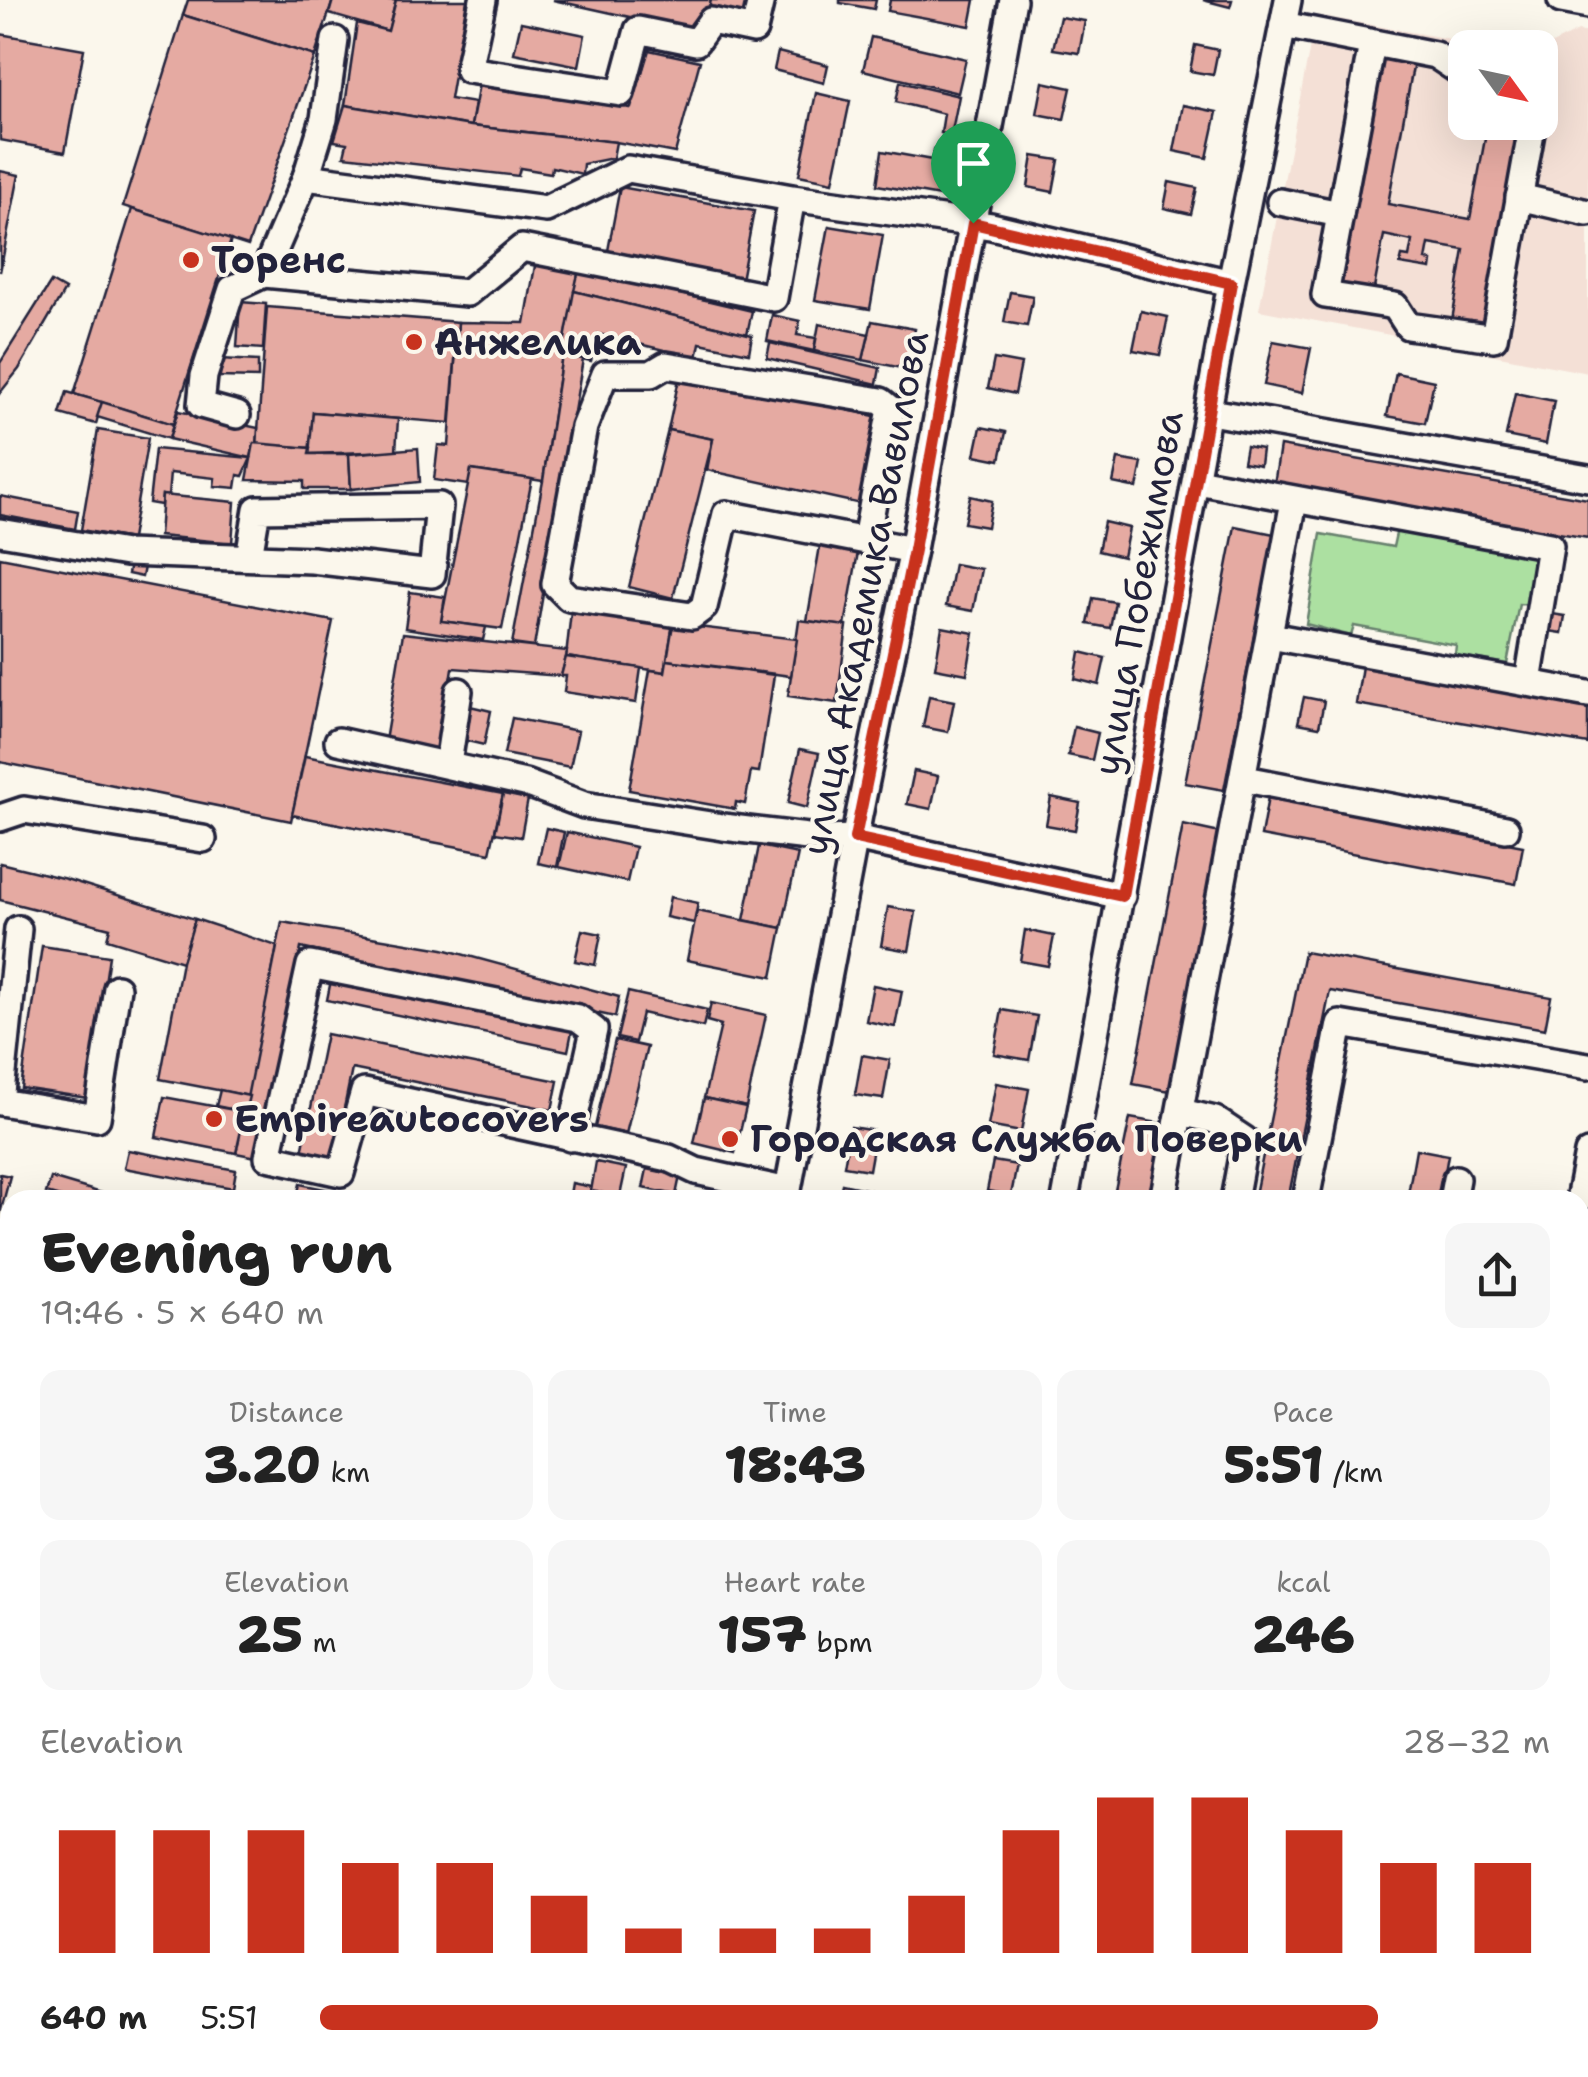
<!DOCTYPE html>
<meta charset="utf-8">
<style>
body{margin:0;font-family:"Shantell Sans",sans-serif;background:#f6f6f6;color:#222;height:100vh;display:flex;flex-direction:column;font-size:38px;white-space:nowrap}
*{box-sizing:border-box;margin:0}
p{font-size:32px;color:#767676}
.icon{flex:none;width:55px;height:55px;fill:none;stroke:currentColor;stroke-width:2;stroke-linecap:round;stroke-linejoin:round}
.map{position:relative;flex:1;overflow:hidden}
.sheet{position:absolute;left:0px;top:1190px;width:1590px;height:888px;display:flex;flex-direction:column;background:#fff;border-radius:30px 30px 0 0;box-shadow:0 10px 40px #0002}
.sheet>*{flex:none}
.needle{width:65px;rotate:123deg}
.controls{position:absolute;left:1448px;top:30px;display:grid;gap:20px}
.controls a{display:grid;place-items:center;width:110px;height:110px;border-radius:20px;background:#fff;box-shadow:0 10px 40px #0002;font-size:50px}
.pin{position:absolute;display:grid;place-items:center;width:85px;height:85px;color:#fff;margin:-102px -42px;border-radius:50% 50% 50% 0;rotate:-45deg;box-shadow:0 0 10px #0007}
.pin .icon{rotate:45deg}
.round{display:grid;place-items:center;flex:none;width:105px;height:105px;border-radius:20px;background:#f6f6f6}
.summary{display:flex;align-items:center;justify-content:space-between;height:170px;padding:0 40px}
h1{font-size:55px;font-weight:800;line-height:75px}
.figures{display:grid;grid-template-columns:repeat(3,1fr);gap:15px;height:170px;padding:10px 40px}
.figures div{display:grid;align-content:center;border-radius:20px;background:#f6f6f6;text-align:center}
.figures b{font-size:50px;font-weight:800}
.figures small{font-size:28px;font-weight:400}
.figures p{font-size:28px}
.chart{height:280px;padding:20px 40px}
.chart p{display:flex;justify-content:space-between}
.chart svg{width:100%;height:180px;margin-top:10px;stroke:#c8321e;stroke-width:6}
ul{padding:0 40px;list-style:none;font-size:32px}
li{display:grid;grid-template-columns:160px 120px 1fr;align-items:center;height:75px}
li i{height:25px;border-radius:12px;background:#c8321e}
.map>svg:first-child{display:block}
</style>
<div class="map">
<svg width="1588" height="2077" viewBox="0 0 1588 2077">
<rect width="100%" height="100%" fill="#fbf7ec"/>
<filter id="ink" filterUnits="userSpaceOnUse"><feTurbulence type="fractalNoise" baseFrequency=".01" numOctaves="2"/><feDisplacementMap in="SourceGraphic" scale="20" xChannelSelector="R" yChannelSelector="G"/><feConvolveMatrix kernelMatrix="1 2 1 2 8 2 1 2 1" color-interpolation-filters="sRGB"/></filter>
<g filter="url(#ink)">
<g fill="#f4e0d6">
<polygon points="1316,15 1495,47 1465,48 1465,122 1540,122 1540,50 1578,31 1588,33 1588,373 1259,310"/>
<polygon points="0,1622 10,1625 7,1659 10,1660 10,1962 0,1960"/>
<polygon points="1151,2068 1319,2068 1317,2077 1196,2077"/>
</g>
<polygon fill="#ace0a1" stroke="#67816e" stroke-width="2.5" points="1397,529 1542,555 1533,605 1519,604 1507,664 1455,655 1456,645 1354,626 1351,636 1306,624 1321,534 1393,547"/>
<g fill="#e5aaa2" stroke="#22223b" stroke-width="2.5">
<polygon points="188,0 333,0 315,56 183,15"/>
<polygon points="333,0 396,0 388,31 329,14"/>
<polygon points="396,0 467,0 450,99 475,103 471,126 345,105 357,23 388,31"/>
<polygon points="553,0 711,0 709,9 693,31"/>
<polygon points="711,0 751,0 747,17 709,9"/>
<polygon points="840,0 876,0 874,9 840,3"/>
<polygon points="890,0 975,0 970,26 888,11"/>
<polygon points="1203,0 1232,0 1230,7"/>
<polygon points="183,15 315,56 248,246 123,206"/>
<polygon points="1060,17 1085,21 1079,53 1053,49"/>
<polygon points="521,22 585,35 579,66 514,53"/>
<polygon points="0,34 84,49 65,152 0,140"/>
<polygon points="871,37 966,59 958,93 863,70"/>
<polygon points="1195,45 1218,50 1213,75 1190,71"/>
<polygon points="649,50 700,61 675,153 616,142 471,126 479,84 631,108"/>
<polygon points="778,52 828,65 824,83 774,70"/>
<polygon points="1376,55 1414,61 1388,204 1470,219 1487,128 1521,134 1486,332 1451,326 1464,250 1429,244 1426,260 1432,261 1431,269 1400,264 1402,256 1409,257 1412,241 1384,235 1373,294 1335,288"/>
<polygon points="900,82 959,96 951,136 941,133 944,114 896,102"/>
<polygon points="1043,82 1071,88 1064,119 1037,114"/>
<polygon points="816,93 850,101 833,182 799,175"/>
<polygon points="345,105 471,126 616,142 613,158 583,164 582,174 552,167 551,173 520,168 518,176 344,156 347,143 334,141"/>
<polygon points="1183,105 1217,112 1207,158 1174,151"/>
<polygon points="934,149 948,151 940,196 877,185 882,151 932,160"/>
<polygon points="1033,156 1059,160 1053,192 1028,187"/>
<polygon points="0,171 19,175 0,272"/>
<polygon points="1169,182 1197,188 1191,214 1164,208"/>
<polygon points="620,187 754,211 741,280 607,256"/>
<polygon points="132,209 231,240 173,424 74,394"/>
<polygon points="829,226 883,235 870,309 815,300"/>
<polygon points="536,260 579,270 562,355 543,481 471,470 469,485 434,480 438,445 449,446 458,322 525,323"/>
<polygon points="579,270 752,311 747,334 574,291"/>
<polygon points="51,282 65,290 19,369 0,393 0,363"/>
<polygon points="574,291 752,335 749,353 700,343 697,358 598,334 591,361 562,355"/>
<polygon points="1010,292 1033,296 1027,326 1004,322"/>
<polygon points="240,302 266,304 263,349 237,347"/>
<polygon points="267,307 458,322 450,423 313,412 310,448 257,444"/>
<polygon points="1141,311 1168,317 1160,355 1133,350"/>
<polygon points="772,315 800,321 797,335 816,338 814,351 767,341"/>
<polygon points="872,321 915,329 907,369 863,360"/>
<polygon points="819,324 869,334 863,360 814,351"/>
<polygon points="1273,341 1311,348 1302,393 1264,385"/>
<polygon points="770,343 880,368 877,384 767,358"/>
<polygon points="562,355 583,359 534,647 512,644 543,481"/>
<polygon points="220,359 258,361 258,378 220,377"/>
<polygon points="994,359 1021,364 1015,394 988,388"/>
<polygon points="1396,373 1434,381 1425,423 1387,416"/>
<polygon points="680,374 879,417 861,504 707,470 713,439 668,430"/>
<polygon points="67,392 102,402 96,424 60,414"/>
<polygon points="1515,393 1554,401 1546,444 1506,436"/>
<polygon points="102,402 173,424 169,439 97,417"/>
<polygon points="178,411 258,428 257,444 254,443 251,458 169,439"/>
<polygon points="313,412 398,419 396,451 309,454"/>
<polygon points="981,427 1006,432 1000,460 975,455"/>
<polygon points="98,430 148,438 131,539 81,530"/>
<polygon points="668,430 713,439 673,598 629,587"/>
<polygon points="254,443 310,448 309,454 349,454 351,489 304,489 304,481 247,480"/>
<polygon points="1246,446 1262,449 1260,465 1243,462"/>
<polygon points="1280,446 1588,499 1588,538 1274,485"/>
<polygon points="418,448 420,482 351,489 349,454"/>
<polygon points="155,449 251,458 243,476 238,475 236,488 214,486 215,478 170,473 168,497 162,495 161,505 149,503"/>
<polygon points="1118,459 1142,463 1137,488 1113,483"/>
<polygon points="471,470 532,479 502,629 441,621"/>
<polygon points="162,495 235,502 232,543 159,536"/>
<polygon points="0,496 78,511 75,529 0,515"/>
<polygon points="970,496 992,501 987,527 964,523"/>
<polygon points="1104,522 1129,528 1123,557 1098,551"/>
<polygon points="1235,526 1274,534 1224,790 1185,783"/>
<polygon points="820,546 858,552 845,626 807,621"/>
<polygon points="0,557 333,621 291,821 0,762"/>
<polygon points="131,559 145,562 142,577 128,574"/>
<polygon points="954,564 981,569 973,611 946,606"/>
<polygon points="410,592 445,597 441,621 486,627 483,640 405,628"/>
<polygon points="1093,598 1115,602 1110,628 1088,624"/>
<polygon points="571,611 673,624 665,672 566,657"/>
<polygon points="1546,613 1565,616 1562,633 1543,630"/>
<polygon points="799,620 847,626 837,703 788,696"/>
<polygon points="673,624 797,639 791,676 667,660"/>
<polygon points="942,627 974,633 967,674 935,668"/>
<polygon points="403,633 567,651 566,657 561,676 453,668 440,750 385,741"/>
<polygon points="1080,652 1105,658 1099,685 1075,679"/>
<polygon points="566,657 641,668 636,703 564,692 566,676 561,676"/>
<polygon points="667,660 774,675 759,772 751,771 745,804 736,802 735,809 629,790 650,670 665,672"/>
<polygon points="1362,666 1588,705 1588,744 1356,704"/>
<polygon points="929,696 954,701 948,732 923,727"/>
<polygon points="1304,697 1324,701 1319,727 1298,723"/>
<polygon points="470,706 491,711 484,745 463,740"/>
<polygon points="512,718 578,731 570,767 504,754"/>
<polygon points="1074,727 1098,733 1092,760 1068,755"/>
<polygon points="800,749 819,753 807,808 788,803"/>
<polygon points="305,756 503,794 490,853 292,815"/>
<polygon points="914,771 938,776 931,809 907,804"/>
<polygon points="503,794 528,799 521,837 495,833"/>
<polygon points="1051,797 1080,803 1075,830 1046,825"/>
<polygon points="1268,797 1523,846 1516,884 1261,836"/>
<polygon points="1183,825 1220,833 1170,1091 1133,1084"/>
<polygon points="546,828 564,832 557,867 538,863"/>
<polygon points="567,832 635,847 627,882 559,867"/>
<polygon points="759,846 798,854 782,928 744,920"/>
<polygon points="0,863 66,879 195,919 182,962 107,939 110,928 0,900"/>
<polygon points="670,897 698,903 694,923 666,917"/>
<polygon points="888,907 916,912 909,951 881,946"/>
<polygon points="697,911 782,928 772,977 687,960"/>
<polygon points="195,919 277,946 249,1096 160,1079 182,962"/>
<polygon points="282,922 443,949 619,997 615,1017 301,948 261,1158 236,1153"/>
<polygon points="582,930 601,934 595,965 575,961"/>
<polygon points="1025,930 1054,936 1048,966 1020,961"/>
<polygon points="42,946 109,956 88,1098 21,1088"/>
<polygon points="1304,952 1551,997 1545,1029 1330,991 1288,1200 1254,1200"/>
<polygon points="331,980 572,1031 568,1051 327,1000"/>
<polygon points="873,985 902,991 895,1027 866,1021"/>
<polygon points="628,992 707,1010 703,1027 642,1013 635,1042 617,1038"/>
<polygon points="711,1003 766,1015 746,1107 704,1098 721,1025 707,1021"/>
<polygon points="1002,1010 1037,1016 1029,1060 994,1054"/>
<polygon points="326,1034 558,1081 552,1110 352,1069 333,1163 301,1157"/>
<polygon points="615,1040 647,1047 626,1134 595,1127"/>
<polygon points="862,1055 890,1060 883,1099 855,1095"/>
<polygon points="996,1083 1029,1089 1021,1132 988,1126"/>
<polygon points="220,1090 249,1096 245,1112 216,1106"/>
<polygon points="164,1097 245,1112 236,1153 156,1137"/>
<polygon points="704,1098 746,1107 735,1153 694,1143"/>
<polygon points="1130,1118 1164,1124 1148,1200 1113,1200"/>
<polygon points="851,1127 876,1131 869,1170 844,1166"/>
<polygon points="1416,1149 1448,1155 1440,1200 1407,1200"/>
<polygon points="128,1150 236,1170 233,1188 124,1168"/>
<polygon points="993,1161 1017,1165 1011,1195 987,1191"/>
<polygon points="596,1162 626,1168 620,1196 591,1191"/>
<polygon points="647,1169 680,1176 676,1195 643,1188"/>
<polygon points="0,1174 10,1176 0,1214"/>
<polygon points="51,1178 125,1200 71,1200 46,1193"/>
<polygon points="572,1183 591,1187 588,1200 569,1200"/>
<polygon points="300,1184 379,1200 296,1200"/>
<polygon points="842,1184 917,1200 838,1200"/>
<polygon points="1588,1224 1588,1394 1586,1403 1580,1402 1580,1267"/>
<polygon points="0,1477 10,1483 10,1520 7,1527 0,1524"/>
<polygon points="1580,1598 1588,1600 1588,1637 1580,1635"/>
<polygon points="0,1603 10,1605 10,1625 0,1622"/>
<polygon points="0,1686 10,1689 10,1727 0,1767"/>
<polygon points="1580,1740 1588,1742 1588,1778 1580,1776"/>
<polygon points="0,1777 10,1780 10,1823 0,1821"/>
<polygon points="1580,1916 1588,1917 1588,1951 1580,1949"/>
<polygon points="0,2026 10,2029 10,2068 62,2068 60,2077 41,2077 0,2067"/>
<polygon points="345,2068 378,2068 376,2075"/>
<polygon points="419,2068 533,2068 531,2077 417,2077"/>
<polygon points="657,2068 696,2068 694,2077 655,2077"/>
<polygon points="1107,2068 1140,2068 1178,2077 1105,2077"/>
<polygon points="1250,2068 1289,2068 1287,2077 1249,2077"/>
<polygon points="1384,2068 1564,2068 1563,2077 1431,2077"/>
</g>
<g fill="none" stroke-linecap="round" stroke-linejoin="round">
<defs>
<g id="minor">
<polyline points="483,0 468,70 621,93 638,30 696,42 711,21 754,30 761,0"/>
<polyline points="1561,0 1588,5"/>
<polyline points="1283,25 1435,55 1465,75"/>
<polyline points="1372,44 1325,295 1395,306 1408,326 1494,338 1533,122"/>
<polyline points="306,177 324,119 335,40"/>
<polyline points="1519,197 1588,213"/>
<polyline points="792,198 774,298 522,248 467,293 264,274 306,177 546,209 628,169 792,198 991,226 1231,283"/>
<polyline points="1280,202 1340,214"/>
<polyline points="1210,412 1588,478"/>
<polyline points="237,415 201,405 204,376 232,289 264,274"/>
<polyline points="1197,481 1550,546 1528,682"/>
<polyline points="0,532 126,553 312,560 432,574 439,506 257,509 249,557"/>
<polyline points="866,539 891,409 881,401 666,365 651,374 605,374 584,427 555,584 569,598 692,616 704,607 726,514 913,550"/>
<polyline points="1270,636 1588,694"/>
<polyline points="338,741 525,783 584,805 723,827 825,839 855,838 1122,896"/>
<polyline points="448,764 459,691"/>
<polyline points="1245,779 1506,829"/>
<polyline points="0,818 24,810 203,839"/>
<polyline points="18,929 0,1102 97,1118 117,988"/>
<polyline points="1181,1112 1215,1120 1245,1140 1234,1200"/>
<polyline points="570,1138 594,1030 578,1018 310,965 268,1157 341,1173 364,1092 669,1158 696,1171 788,1191"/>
<polyline points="786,1200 859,815 913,550 1013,0"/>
<polyline points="1065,1200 1231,283 1288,0"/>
<polyline points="1163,1200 1294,501"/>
<polyline points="1306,1200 1340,1024 1588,1066"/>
<polyline points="1452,1200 1456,1179"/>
<polyline points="1579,1200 1588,1153"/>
<polyline points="1580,1422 1588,1423"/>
<polyline points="0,1446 10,1451"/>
<polyline points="1580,1509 1588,1510"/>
<polyline points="0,1533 10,1539"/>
<polyline points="1580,1581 1588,1582"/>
<polyline points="0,1588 10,1590"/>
<polyline points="1580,1797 1588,1799"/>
<polyline points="1580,1895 1588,1896"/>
<polyline points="1580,2053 1588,2054"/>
<polyline points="273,2068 313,2077"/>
<polyline points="79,2077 83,2068"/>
<polyline points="388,2077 390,2068"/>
<polyline points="594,2077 596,2068"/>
<polyline points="704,2077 706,2068"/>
<polyline points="1060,2077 1061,2068"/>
<polyline points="1199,2077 1201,2068"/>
<polyline points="1339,2077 1341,2068"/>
</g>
<g id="major">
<polyline points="0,1322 10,1326"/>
<polyline points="1580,1685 1588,1687"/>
</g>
</defs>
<use href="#minor" stroke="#22223b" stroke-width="32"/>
<use href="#major" stroke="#22223b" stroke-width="40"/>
<use href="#minor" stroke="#fbf7ec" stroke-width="25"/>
<use href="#major" stroke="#fbf7ec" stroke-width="32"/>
</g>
</g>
<g fill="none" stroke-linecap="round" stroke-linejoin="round" filter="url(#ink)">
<defs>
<polygon id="route" points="973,223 1231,283 1122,896 855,838 914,550"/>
</defs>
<use href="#route" stroke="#fff" stroke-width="20"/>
<use href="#route" stroke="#c8321e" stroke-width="12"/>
</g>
<g fill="#c8321e" stroke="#fbf7ec" stroke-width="4">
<circle cx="191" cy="260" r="10"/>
<circle cx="414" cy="342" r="10"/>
<circle cx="214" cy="1119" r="10"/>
<circle cx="730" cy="1139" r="10"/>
</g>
<g text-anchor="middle" stroke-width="8" stroke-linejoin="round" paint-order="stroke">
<g font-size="38" font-weight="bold" fill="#22223b" stroke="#fbf7ec" text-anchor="start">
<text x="211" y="273">Торенс</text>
<text x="434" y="355">Анжелика</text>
<text x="234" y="1132">Empireautocovers</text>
<text x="750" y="1152">Городская Служба Поверки</text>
</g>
<g font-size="38" fill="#22223b" stroke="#fbf7ec">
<text transform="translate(865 593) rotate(-79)" y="13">улица Академика Вавилова</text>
<text transform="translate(1138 593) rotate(-80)" y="13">улица Побежимова</text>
</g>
</g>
</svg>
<div class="controls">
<a><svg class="needle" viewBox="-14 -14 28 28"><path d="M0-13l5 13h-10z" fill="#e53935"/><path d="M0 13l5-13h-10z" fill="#767676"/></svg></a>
</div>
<div class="pin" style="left:973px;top:223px;background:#1e9e55"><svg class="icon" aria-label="arrive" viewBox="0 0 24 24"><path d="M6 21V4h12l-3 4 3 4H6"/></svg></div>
<section class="sheet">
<div class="summary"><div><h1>Evening run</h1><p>19:46 · 5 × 640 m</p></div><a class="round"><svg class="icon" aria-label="share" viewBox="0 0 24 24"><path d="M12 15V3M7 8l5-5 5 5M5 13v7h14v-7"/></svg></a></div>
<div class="figures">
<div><p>Distance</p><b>3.20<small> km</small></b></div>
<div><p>Time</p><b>18:43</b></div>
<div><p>Pace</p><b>5:51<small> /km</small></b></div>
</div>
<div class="figures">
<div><p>Elevation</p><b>25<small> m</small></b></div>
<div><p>Heart rate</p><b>157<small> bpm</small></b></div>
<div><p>kcal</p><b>246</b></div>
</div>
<div class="chart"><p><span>Elevation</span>28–32 m</p>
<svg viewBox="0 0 160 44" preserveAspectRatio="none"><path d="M5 44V14M15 44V14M25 44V14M35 44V22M45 44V22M55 44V30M65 44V38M75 44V38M85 44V38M95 44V30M105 44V14M115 44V6M125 44V6M135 44V14M145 44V22M155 44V22"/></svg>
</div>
<ul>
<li><b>640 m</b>5:51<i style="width:86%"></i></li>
</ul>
</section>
</div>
